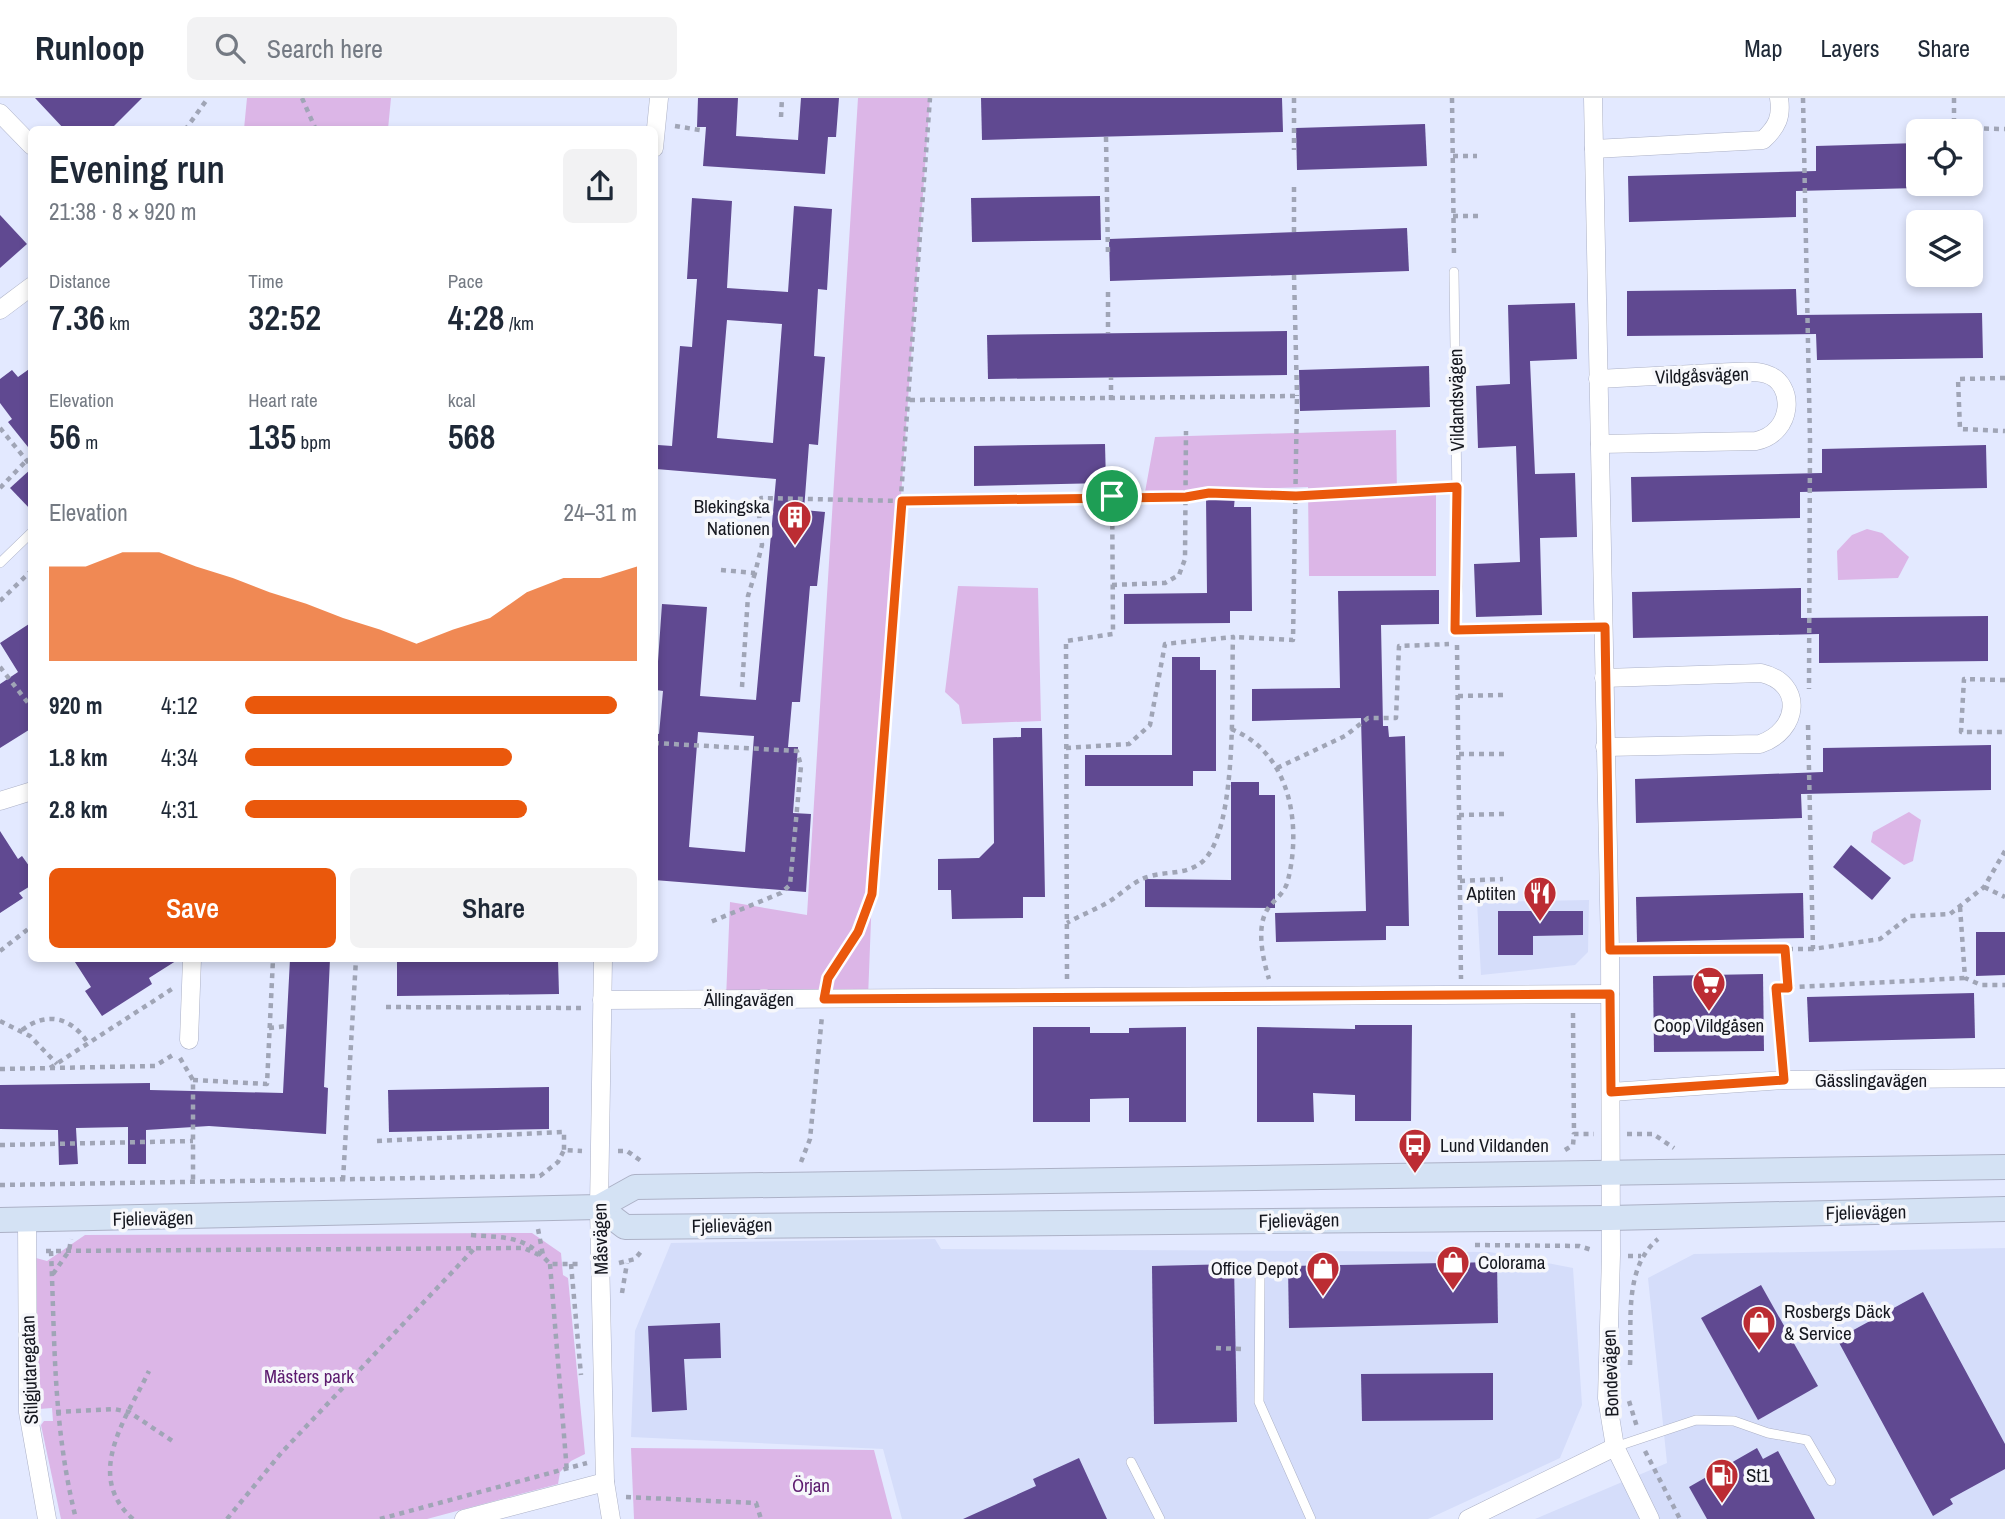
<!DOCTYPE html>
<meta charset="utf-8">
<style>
body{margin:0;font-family:"Archivo Narrow",sans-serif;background:#f2f2f3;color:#1f2937;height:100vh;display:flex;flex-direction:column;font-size:26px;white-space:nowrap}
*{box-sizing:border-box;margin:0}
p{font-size:23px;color:#747a83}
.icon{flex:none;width:38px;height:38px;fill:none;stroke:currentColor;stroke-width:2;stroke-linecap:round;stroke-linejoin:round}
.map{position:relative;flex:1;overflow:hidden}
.sheet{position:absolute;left:28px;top:28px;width:630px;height:836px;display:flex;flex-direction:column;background:#fff;border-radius:10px;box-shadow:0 4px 10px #0003}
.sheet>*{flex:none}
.buttons{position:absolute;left:1906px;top:21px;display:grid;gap:14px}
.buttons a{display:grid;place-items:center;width:77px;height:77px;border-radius:10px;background:#fff;box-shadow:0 4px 10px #0003;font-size:35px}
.pin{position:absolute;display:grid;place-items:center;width:60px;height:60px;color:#fff;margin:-30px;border:4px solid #fff;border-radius:50%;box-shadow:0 2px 7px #0007}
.round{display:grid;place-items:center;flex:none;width:74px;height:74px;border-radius:10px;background:#f2f2f3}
.headline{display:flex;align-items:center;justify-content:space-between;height:119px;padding:0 21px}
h1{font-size:38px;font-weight:600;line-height:52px}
.stats{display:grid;grid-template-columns:repeat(3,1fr);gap:10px;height:119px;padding:7px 21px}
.stats div{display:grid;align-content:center}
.stats b{font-size:35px;font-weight:600}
.stats small{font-size:19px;font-weight:400}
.stats p{font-size:19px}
.chart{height:196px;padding:14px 21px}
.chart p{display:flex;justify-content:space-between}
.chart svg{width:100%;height:126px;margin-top:7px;fill:#ea580c;opacity:.7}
.primary-button{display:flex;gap:14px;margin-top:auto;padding:14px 21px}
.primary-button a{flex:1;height:80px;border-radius:10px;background:#ea580c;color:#fff;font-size:28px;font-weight:600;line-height:80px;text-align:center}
.primary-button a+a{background:#f2f2f3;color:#1f2937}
ul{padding:0 21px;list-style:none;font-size:23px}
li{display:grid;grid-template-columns:112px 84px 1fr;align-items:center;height:52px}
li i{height:18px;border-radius:9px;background:#ea580c}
header{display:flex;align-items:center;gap:42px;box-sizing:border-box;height:98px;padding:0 35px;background:#fff;border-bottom:2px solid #e0e1e3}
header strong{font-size:33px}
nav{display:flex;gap:38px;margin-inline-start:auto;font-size:24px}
.search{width:490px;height:63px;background:#f2f2f3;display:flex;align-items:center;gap:18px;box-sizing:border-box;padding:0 24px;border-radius:10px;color:#747a83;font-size:26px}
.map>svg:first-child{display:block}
</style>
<header>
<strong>Runloop</strong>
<div class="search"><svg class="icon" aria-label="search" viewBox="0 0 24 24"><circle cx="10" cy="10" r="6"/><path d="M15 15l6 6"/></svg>Search here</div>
<nav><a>Map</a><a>Layers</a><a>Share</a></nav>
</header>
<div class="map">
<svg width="2005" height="1421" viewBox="0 0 2005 1421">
<rect width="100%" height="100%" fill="#e3e9ff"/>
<g fill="#d5ddfa">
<polygon points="1589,802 1588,854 1575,867 1481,877 1477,804"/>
<polygon points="935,1141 941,1151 1490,1154 1573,1170 1582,1307 1560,1360 1428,1421 902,1421 883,1351 631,1339 635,1233 671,1145"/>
<polygon points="2005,1150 2005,1421 1535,1421 1667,1365 1648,1180 1694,1156"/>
</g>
<g fill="#dcb6e7">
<polygon points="247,0 391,0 388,31 244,31"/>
<polygon points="858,0 930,0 872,796 868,900 726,901 730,804 807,817"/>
<polygon points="1396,332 1397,397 1436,396 1436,478 1309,478 1308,389 1145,394 1155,339"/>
<polygon points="1867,431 1882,435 1909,459 1898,480 1838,482 1837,453 1852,437"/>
<polygon points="958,488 1038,490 1041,623 962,626 959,607 945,594"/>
<polygon points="1909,714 1921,722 1913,763 1904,767 1871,744 1873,734"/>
<polygon points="532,1135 561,1155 563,1177 568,1180 585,1356 571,1363 560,1374 558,1386 427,1421 61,1421 41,1327 44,1323 53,1323 52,1310 39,1311 36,1160 47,1163 85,1137"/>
<polygon points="631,1350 874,1352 892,1421 634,1421"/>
</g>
<g fill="#604991" fill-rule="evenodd">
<polygon points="35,0 142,0 110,32 65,32"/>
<polygon points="698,0 738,0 736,38 798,42 801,0 839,0 836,39 828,39 825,76 703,68 706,29 697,29"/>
<polygon points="981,0 1282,0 1283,34 982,42"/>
<polygon points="1425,26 1427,68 1297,72 1296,30"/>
<polygon points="1918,45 1918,90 1796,93 1796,119 1629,124 1628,78 1816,73 1816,48"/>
<polygon points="1100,98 1101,142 972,144 971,100"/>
<path d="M692,100L732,103L727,190L788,194L794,108L832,111L827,192L818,191L814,258L825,259L818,347L809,346L804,412L825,414L817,488H810L800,604H792L788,649H798L793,715L811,716L806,794L654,782V635L659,636L663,593L656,592L662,506L707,509L700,598L756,602L776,381L656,371L658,347L672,348L680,248L692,249L697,181H687ZM727,222L782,226L773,345L717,340ZM698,634L754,638L745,754L689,749Z"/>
<polygon points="0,117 27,146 0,170"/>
<polygon points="1407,130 1409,173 1110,183 1109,141"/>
<polygon points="1796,191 1797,217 1982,215 1983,260 1817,262 1816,236 1627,238 1627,193"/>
<polygon points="1575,205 1577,261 1530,263 1535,376 1575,375 1577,439 1540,440 1542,517 1476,519 1474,466 1520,464 1516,348 1478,350 1476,288 1510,286 1508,207"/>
<polygon points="1287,233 1287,277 988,281 987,237"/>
<polygon points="1429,268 1430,309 1300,313 1299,272"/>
<polygon points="32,269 32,354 8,324 12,321 0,305 0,281 12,272 18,279"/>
<polygon points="1105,346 1106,385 974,388 974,348"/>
<polygon points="1986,347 1987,390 1800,394 1800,420 1632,424 1631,379 1822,375 1822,351"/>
<polygon points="32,370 32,413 10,390"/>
<polygon points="1206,398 1235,398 1234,409 1251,409 1252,513 1230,513 1230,525 1124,526 1124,496 1207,495"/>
<polygon points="1801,490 1801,520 1988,518 1988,563 1819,565 1819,536 1633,540 1632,494"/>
<polygon points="1439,492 1439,526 1381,527 1383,628 1388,628 1389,639 1405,638 1409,828 1386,828 1386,842 1276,844 1275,815 1366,813 1361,620 1252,623 1252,591 1340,590 1338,493"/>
<polygon points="32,524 32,630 0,650 0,586 18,574 0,545"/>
<polygon points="1172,559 1200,559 1200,572 1216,572 1216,673 1193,673 1193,688 1085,688 1085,657 1172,657"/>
<polygon points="1021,630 1042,630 1045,799 1023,799 1023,820 952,821 951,792 938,792 938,761 979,760 994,745 993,640 1021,639"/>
<polygon points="1991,647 1991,692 1801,696 1802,720 1636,725 1635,681 1823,674 1823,650"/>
<polygon points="1231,684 1259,684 1259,697 1275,697 1275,810 1145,809 1145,781 1231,782"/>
<polygon points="0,733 18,761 22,758 32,772 32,787 19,795 23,800 0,815"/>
<polygon points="1851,747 1891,780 1872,802 1833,769"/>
<polygon points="1803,795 1804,840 1637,844 1636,799"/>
<polygon points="1498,813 1583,813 1583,837 1533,838 1533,857 1498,857"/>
<polygon points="1976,834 2005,834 2005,877 1976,878"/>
<polygon points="73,861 179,861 149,880 152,886 102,918 85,893 91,889"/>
<polygon points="290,861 330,861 324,989 328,990 326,1036 209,1028 146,1032 146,1066 128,1066 128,1029 76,1030 78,1066 59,1067 58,1032 0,1031 0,987 150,985 150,992 283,995"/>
<polygon points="397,861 558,861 559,896 397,898"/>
<polygon points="1763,876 1764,953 1654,954 1653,878"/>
<polygon points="1974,895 1975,940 1809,944 1807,899"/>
<polygon points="1355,927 1412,927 1411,1023 1355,1023 1355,997 1313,995 1314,1024 1257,1024 1257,929 1355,931"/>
<polygon points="1033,929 1090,929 1090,935 1129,935 1129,930 1186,929 1186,1024 1129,1024 1129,1000 1090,1001 1090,1024 1033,1024"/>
<polygon points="549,989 549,1031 389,1034 388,992"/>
<polygon points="1497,1164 1498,1225 1289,1230 1288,1168"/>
<polygon points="1234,1166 1237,1324 1154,1326 1152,1168"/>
<polygon points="1761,1187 1818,1288 1758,1322 1701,1220"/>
<polygon points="1923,1194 2005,1346 2005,1371 1950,1401 1953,1406 1933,1418 1837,1241"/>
<polygon points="720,1225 721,1260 684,1261 687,1312 652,1314 648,1228"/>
<polygon points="1493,1275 1493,1322 1362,1323 1361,1276"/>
<polygon points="1757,1350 1763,1361 1778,1353 1815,1421 1707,1421 1689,1389"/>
<polygon points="1079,1360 1107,1421 963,1421 1036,1388 1033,1381"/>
</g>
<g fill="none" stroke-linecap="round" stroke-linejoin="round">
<defs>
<g id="service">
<polyline points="1454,174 1458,480 1455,532 1605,529"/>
<polyline points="0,465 32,434"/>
<polyline points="1260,1179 1259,1304 1311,1421"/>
<polyline points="1615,1349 1696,1322 1734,1323 1768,1335 1807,1342 1831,1383"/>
<polyline points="1131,1364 1160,1421"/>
</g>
<g id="minor">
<polyline points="1593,0 1610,852 1611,1157 1607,1300 1615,1349 1650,1421"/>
<polyline points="0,15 32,48"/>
<polyline points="654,50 659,0"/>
<path d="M1594,51L1763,42C1777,29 1782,19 1779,0"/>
<polyline points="0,212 32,188"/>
<path d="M1598,281C1636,279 1674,277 1712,275C1728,275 1751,271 1766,276C1796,285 1794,335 1756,343L1600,346"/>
<path d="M1604,580L1761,575C1805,585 1799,633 1760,646L1605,649"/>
<polyline points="0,703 32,693"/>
<polyline points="603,861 599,1109 605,1384 611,1421"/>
<polyline points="602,902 1610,896"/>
<polyline points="189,942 192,861"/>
<polyline points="1611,994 1784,982 2005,980"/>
<polyline points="27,1122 28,1314 47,1421"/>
<polyline points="464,1421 605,1384"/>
<polyline points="1468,1421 1615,1349"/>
</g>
<g id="secondary">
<polyline points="599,1109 625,1129 1610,1120 2005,1111"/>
<polyline points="0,1122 599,1109 635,1089 2005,1069"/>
</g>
</defs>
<use href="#service" stroke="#acb1c6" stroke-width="10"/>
<use href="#minor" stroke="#acb1c6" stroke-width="19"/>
<use href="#secondary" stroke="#acb1c6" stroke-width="26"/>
<g stroke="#a0a5b6" stroke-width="4.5" stroke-dasharray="5 5" stroke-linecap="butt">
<polyline points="302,0 316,32"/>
<polyline points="1294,0 1294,52"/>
<polyline points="1452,0 1454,160"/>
<polyline points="1803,0 1810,342 1809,591"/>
<polyline points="1954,0 1954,30 2005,31"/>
<polyline points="781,19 782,0"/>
<polyline points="675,28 700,32"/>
<polyline points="185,32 208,0"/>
<polyline points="1106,39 1108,158"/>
<polyline points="1453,58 1477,58"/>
<polyline points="1453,118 1481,118"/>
<polyline points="1294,134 1294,89"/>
<polyline points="1294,177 1297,298"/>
<polyline points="1108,194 1108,235"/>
<polyline points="2005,280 1958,281 1960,331 2005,333"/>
<polyline points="910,302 1297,298 1293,542 1233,539"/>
<polyline points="1111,302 1111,279"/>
<polyline points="0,330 32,369"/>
<polyline points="0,390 26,363"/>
<polyline points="722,415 759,416 761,400 902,403 1186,399 1231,395 1296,398 1445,390"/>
<polyline points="721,472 755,475 762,447 759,416"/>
<polyline points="1112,487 1165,485 1179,477 1185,461 1186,333"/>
<polyline points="0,503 32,472"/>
<polyline points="1457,547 1461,881"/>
<polyline points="0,569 32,610"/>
<polyline points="2005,582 1964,581 1961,634 2005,634"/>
<polyline points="742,589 748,498 755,475"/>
<polyline points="1458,598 1503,597"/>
<polyline points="1808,627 1813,851 1880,841 1910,818 1950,816 1984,789 2005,753"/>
<path d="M1231,631C1290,654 1302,726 1288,782C1285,796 1273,802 1267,812C1256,830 1263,862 1269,881"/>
<polyline points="654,645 797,653 801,668 790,787 781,795 708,825"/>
<path d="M1066,650L1129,646L1150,627L1165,546L1233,539C1231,589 1239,732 1202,764C1186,777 1168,773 1151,778C1134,782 1124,794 1110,803C1097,811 1081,817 1067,825"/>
<polyline points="1459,656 1506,656"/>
<polyline points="1277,670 1345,638 1368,620 1396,620 1399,548 1449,546"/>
<polyline points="1459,717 1504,716"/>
<polyline points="1460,783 1503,781"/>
<polyline points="1984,789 2005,799"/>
<polyline points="1960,809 1965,880 1981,887 2005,887"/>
<polyline points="1785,851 1788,890"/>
<polyline points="1628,852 1813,851"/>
<polyline points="0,853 32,828"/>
<polyline points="828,881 858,834 872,796 930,0"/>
<polyline points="1067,881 1066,543 1113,536 1112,380"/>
<polyline points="386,909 584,910"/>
<polyline points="1573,915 1574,1036"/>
<polyline points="0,923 30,938 57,966"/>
<polyline points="269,930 287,928"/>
<path d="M22,932C47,913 71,919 88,945"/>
<polyline points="180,960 193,982 193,1085"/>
<polyline points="1783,966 1776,890 1965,880"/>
<polyline points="50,970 172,891"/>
<polyline points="0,971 155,968 176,955"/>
<polyline points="193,982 267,986 273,861"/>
<polyline points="1627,1036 1653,1036 1674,1050"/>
<polyline points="377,1043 564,1034 564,1052"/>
<polyline points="0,1047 193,1043"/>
<polyline points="1565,1052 1573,1047 1574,1036 1594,1036"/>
<polyline points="618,1053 627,1053 644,1065"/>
<polyline points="801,1064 810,1041 822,918"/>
<polyline points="343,1082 356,861"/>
<polyline points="0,1087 540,1078 558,1064 564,1052 582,1053"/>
<polyline points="538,1131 543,1157"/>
<path d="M471,1137C508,1140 524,1137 550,1166H582"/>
<polyline points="1475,1147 1579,1148 1592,1152"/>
<polyline points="46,1153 524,1150 539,1157"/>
<path d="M51,1153C55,1247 53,1329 76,1421"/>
<polyline points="1628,1158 1641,1158"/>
<polyline points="619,1165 635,1161 643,1151"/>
<polyline points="550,1166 567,1374"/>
<polyline points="571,1166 581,1277"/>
<polyline points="53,1176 69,1153 71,1141"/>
<polyline points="622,1195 627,1165"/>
<polyline points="1216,1250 1242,1251"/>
<path d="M1630,1267C1632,1225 1623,1170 1658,1141"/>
<polyline points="1629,1303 1637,1329"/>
<polyline points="56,1314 114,1311 129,1314 174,1344"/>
<polyline points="1645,1353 1680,1421"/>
<polyline points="626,1399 756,1405 761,1421"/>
<path d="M133,1421C83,1377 127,1319 149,1273"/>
<polyline points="227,1421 282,1354 474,1151"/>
<polyline points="380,1421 587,1365"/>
</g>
<use href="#service" stroke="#fff" stroke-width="9"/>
<use href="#minor" stroke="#fff" stroke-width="18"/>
<use href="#secondary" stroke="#d4e2f4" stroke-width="24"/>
</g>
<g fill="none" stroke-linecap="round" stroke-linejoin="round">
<defs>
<polygon id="route" points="1457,389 1455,532 1605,529 1610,852 1785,851 1788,890 1776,890 1784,982 1611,994 1610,896 824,901 828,880 858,834 872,796 902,403 1186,399 1209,395 1296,398"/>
</defs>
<use href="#route" stroke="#fff" stroke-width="14"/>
<use href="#route" stroke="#ea580c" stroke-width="9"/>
</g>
<defs>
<symbol id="building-pin" viewBox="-11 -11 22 30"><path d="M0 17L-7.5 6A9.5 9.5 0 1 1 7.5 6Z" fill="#bc2c33" stroke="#f6f7fb"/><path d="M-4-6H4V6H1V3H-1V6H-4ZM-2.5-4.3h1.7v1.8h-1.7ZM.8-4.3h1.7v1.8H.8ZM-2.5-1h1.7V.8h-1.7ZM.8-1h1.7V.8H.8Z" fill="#fff"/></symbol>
<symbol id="restaurant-pin" viewBox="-11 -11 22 30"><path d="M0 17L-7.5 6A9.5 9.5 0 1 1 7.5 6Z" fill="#bc2c33" stroke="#f6f7fb"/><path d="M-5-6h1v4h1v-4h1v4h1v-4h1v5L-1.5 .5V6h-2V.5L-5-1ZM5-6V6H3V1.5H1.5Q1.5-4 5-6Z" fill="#fff"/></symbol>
<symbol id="supermarket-pin" viewBox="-11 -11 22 30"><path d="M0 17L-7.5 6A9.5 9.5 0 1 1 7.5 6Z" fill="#bc2c33" stroke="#f6f7fb"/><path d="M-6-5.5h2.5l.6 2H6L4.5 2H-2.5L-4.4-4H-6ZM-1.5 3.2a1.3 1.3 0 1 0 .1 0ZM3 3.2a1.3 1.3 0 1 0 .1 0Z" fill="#fff"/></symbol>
<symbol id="bus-pin" viewBox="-11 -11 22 30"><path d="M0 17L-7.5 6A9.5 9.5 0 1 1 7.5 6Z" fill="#bc2c33" stroke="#f6f7fb"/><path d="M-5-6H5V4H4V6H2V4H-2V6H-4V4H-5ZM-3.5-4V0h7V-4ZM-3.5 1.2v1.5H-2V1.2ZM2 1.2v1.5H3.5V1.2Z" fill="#fff"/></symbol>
<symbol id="shop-pin" viewBox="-11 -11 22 30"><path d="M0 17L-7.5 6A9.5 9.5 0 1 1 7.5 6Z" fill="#bc2c33" stroke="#f6f7fb"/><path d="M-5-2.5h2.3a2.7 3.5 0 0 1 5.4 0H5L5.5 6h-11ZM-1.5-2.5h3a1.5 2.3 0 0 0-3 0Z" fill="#fff"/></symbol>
<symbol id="fuel-pin" viewBox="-11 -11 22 30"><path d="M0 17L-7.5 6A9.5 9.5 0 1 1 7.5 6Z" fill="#bc2c33" stroke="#f6f7fb"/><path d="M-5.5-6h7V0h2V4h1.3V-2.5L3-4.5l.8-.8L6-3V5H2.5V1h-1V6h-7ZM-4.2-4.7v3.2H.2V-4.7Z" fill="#fff"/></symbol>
</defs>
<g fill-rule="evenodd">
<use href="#building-pin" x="776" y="400" width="38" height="52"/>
<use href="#restaurant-pin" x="1521" y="776" width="38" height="52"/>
<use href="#supermarket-pin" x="1690" y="866" width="38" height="52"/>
<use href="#bus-pin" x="1396" y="1028" width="38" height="52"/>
<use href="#shop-pin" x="1434" y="1145" width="38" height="52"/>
<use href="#shop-pin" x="1304" y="1151" width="38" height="52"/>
<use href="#shop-pin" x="1740" y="1205" width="38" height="52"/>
<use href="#fuel-pin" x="1703" y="1358" width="38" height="52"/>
</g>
<g text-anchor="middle" stroke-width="7" stroke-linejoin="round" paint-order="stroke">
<g font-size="19" fill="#15171f" stroke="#f6f7fb">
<text transform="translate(1702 277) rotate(-2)" y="7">Vildgåsvägen</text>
<text transform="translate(1456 302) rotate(-91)" y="7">Vildandsvägen</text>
<text x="749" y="908">Ällingavägen</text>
<text x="1871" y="989">Gässlingavägen</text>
<text transform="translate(1866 1114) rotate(-1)" y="7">Fjelievägen</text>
<text transform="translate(153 1120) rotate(-1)" y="7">Fjelievägen</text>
<text transform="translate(1299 1122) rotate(-1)" y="7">Fjelievägen</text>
<text transform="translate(732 1127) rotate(-1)" y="7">Fjelievägen</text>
<text transform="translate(600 1141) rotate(-91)" y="7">Måsvägen</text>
<text transform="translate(29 1272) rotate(-92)" y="7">Stilgjutaregatan</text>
<text transform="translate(1610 1275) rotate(-92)" y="7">Bondevägen</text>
</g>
<g font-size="19" fill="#15171f" stroke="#f6f7fb" text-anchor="start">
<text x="770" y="415" text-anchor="end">Blekingska<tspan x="770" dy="22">Nationen</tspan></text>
<text x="1516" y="802" text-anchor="end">Aptiten</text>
<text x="1709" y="934" text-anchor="middle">Coop Vildgåsen</text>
<text x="1440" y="1054">Lund Vildanden</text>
<text x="1478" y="1171">Colorama</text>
<text x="1298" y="1177" text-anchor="end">Office Depot</text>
<text x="1784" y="1220">Rosbergs Däck<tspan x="1784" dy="22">&amp; Service</tspan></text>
<text x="1746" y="1384">St1</text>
</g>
<g font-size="19" fill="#5d1c6f" stroke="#f6f7fb">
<text x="309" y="1285">Mästers park</text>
<text x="811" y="1394">Örjan</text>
</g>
</g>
</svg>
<div class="buttons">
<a><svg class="icon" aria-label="locate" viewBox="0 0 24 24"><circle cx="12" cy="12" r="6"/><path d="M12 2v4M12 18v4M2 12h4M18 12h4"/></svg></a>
<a><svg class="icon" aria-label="layers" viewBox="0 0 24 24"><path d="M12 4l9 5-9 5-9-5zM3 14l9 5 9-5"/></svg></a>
</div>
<div class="pin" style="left:1112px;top:398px;background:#1e9e55"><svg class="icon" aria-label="arrive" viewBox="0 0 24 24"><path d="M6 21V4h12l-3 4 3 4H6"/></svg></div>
<section class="sheet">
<div class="headline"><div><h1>Evening run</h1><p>21:38 · 8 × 920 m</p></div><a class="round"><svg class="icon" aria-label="share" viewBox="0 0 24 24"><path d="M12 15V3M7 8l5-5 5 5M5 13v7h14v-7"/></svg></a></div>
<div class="stats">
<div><p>Distance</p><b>7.36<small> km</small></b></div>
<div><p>Time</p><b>32:52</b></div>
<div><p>Pace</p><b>4:28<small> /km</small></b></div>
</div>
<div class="stats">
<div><p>Elevation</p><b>56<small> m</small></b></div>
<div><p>Heart rate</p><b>135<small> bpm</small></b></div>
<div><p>kcal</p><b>568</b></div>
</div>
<div class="chart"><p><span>Elevation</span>24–31 m</p>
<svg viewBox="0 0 160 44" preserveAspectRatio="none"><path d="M0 44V11L10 11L20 6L30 6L40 11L50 15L60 20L70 24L80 29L90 33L100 38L110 33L120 29L130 20L140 15L150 15L160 11V44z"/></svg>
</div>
<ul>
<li><b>920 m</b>4:12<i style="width:95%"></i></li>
<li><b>1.8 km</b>4:34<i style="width:68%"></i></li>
<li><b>2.8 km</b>4:31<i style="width:72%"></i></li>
</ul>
<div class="primary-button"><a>Save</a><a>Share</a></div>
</section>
</div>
